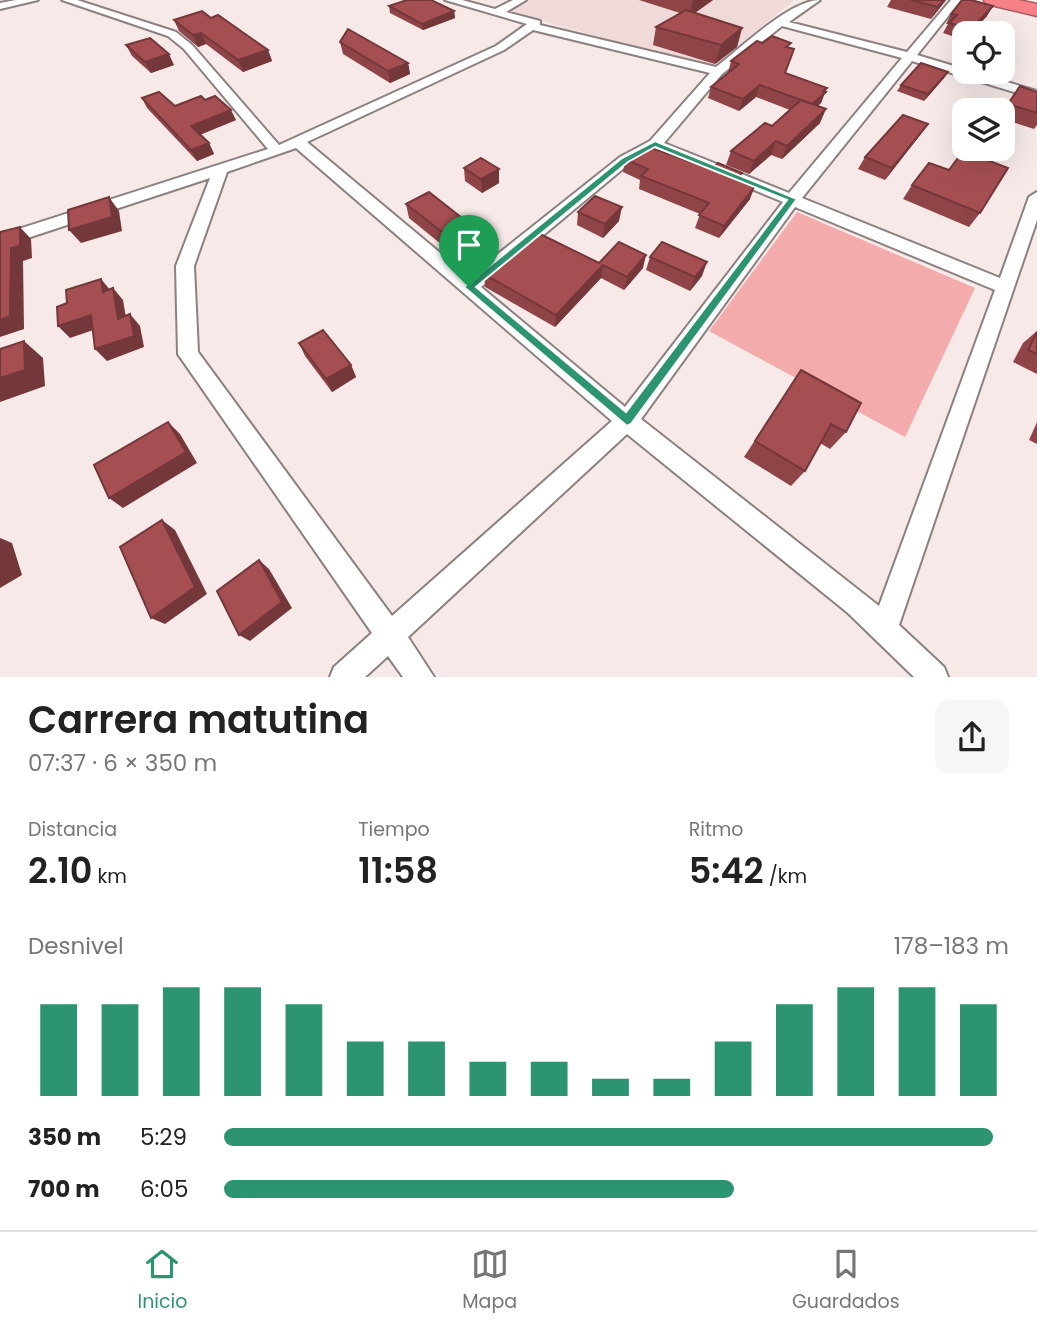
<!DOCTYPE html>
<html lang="es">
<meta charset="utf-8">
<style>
body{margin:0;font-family:Poppins,sans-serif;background:#f6f6f6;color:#222;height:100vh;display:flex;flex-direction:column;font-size:26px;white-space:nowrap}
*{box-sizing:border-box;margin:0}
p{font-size:23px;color:#767676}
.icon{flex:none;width:38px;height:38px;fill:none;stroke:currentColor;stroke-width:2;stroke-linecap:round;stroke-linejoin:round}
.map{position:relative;height:677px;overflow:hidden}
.sheet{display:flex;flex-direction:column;background:#fff;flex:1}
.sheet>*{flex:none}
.controls{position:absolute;left:952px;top:21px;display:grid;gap:14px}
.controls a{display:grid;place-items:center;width:63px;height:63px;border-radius:14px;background:#fff;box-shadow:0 7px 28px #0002;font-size:35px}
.pin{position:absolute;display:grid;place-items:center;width:60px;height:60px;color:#fff;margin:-72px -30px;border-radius:50% 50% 50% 0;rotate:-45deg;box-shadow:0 0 7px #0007}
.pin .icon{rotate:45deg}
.round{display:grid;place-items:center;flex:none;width:74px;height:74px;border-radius:14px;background:#f6f6f6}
.overview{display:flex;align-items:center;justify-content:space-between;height:119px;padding:0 28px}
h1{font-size:38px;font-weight:600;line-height:52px}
.figures{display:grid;grid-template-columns:repeat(3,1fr);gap:10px;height:119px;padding:7px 28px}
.figures div{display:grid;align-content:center}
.figures b{font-size:35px;font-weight:600}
.figures small{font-size:19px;font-weight:400}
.figures p{font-size:19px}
.chart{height:196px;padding:14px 28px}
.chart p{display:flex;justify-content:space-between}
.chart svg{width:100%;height:126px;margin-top:7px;stroke:#2d9471;stroke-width:6}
ul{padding:0 28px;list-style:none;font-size:23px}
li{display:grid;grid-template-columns:112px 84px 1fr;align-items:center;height:52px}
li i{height:18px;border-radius:9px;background:#2d9471}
.tab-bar{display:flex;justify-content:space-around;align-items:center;height:98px;border-top:2px solid #e0e0e0;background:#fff;font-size:19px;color:#767676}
.tab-bar a{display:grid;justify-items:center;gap:4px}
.tab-bar .selected{color:#2d9471}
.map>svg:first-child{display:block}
</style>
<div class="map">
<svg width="1037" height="677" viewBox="0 0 1037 677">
<rect width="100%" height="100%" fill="#f6e9e8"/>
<polygon fill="#efd9d9" points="529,0 794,0 709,69 509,11"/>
<polygon fill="#f4abab" points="797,212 975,288 905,437 709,331"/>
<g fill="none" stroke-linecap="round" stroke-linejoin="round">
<defs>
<g id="street">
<polygon points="16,0 38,0 0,9 0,3"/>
<path d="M62,0H77L176,32L192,45L279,145L496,46L527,24L445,0H462L495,9L513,0H526L506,12L540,21V25L716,67C741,48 790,0 820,0L789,22L907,52L951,0H961L917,55L964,69V72H973L1037,91V99L912,61L802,198L1000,278L1029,197L1037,192V220L899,625L944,667L948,677H914L848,613L627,434L408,637L434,677H403L388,656L365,677H330L334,667L372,633L178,354L176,266L210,178L0,247V235L268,149L184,49L168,36ZM782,26L902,58L789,193L664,143L722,74ZM533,30L710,73L650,141L620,157L469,277L307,142L504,50ZM296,148L612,421L392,616L198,352L194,266L227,172ZM656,149L783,202L625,407L481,287L630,163ZM795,207L995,290L879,606L641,419Z"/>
</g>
<polygon id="highway" points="984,0 1018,0 1037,4 1037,16 986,4"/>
</defs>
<use href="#street" stroke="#8c8080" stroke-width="4"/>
<use href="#highway" stroke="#aa5d60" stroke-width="3"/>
<use href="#street" fill="#fff" fill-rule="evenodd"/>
<use href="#highway" fill="#f68287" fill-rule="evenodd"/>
</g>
<g fill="#8f4447">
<polygon points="639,0 713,0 695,13 742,28 737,47 715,64 653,45 656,27 680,13"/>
<polygon points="891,0 946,0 931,19 887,7"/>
<polygon points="389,6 454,11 455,18 423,30 390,13"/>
<polygon points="951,14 987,16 971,33 964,33 964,40 943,33 948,24 946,24"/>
<polygon points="211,18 268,50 272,61 243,72 206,44 198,47 179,31 174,20"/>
<polygon points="340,42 408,63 410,74 390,83 343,54"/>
<polygon points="762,43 789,48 785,73 825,91 821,103 817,106 820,123 782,159 771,155 749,174 726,165 731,151 772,126 790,110 756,97 739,111 708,98 711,87 728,73 731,61"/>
<polygon points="126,45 174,65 151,73 132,56"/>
<polygon points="948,72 944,78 924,101 897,91 901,85"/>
<polygon points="1020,86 1037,92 1037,125 1034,129 1003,119 1003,111"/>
<polygon points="142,98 175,106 205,100 236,120 200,135 209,143 214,154 197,161 147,108"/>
<polygon points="928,124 920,135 885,180 858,169 865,157"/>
<polygon points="625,159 742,173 739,180 750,199 719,238 695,228 700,214 639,189 640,180 623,172"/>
<polygon points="464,168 499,183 482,193 465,181"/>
<polygon points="912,185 980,213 969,227 903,199"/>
<polygon points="406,204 467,222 468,235 447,249 409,218"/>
<polygon points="578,212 619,221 603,238 577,225"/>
<polygon points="650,257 702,276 690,291 646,270"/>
<polygon points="599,263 643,268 624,290 601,278 555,327 485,287 484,274"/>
<polygon points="1037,331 1037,374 1013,362 1023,343"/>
<polygon points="299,343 351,365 356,377 332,392 305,356"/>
<polygon points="801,370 846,432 830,449 820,443 805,471 791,486 744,457"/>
<polygon points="1037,422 1037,444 1029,440"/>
</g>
<g fill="#74373a">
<polygon points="693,0 713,0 690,16"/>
<polygon points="944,0 946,0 931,19 938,7"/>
<polygon points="993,6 987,16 971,33 968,33"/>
<polygon points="454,11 455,18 423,30 422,24"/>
<polygon points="742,28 737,47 715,64 721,45"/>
<polygon points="201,33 206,44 198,47 193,35"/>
<polygon points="268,50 272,61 243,72 238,60"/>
<polygon points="169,54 174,65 151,73 145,62"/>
<polygon points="408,63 410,74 390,83 388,71"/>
<polygon points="948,72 944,78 924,101 928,94"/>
<polygon points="760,85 756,97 739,111 743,99"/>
<polygon points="827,88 821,103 807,116 812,105"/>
<polygon points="826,109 820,123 782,159 787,146"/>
<polygon points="231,110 236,120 196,136 191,126"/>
<polygon points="928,124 920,135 885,180 892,168"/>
<polygon points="776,141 771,155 749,174 754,161"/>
<polygon points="209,143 214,154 197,161 191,150"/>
<polygon points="499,169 499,183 482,193 481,179"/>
<polygon points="755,186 750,199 719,238 724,226"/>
<polygon points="109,197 119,211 122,231 81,243 69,230"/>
<polygon points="622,207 619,221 603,238 605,224"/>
<polygon points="467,222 468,235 447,249 446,235"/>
<polygon points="20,227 31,239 32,258 23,261 24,329 0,337 0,320 11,248"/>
<polygon points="646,255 643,268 624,290 627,277"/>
<polygon points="707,262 702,276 690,291 695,277"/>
<polygon points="603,265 601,278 555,327 556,315"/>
<polygon points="101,279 111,291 103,292"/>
<polygon points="113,288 123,300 128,330 118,319"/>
<polygon points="130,314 140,326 144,347 107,361 95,349"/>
<polygon points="91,315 102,327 70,338 58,326"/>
<polygon points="24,341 43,358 45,386 0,402 0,378"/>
<polygon points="351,365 356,377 332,392 326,379"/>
<polygon points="168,422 180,434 197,463 123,508 109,498"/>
<polygon points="162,520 175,530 207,594 165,624 151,618"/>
<polygon points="0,538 12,543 22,575 0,588"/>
<polygon points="259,560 269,569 292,608 250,641 239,635"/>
</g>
<g fill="#a64f53" stroke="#74373a" stroke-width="2">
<polygon points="407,0 431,0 454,11 422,24 389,6"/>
<polygon points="911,0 944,0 938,7"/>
<polygon points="962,0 971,0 993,6 971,29 949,23 957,15 951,14"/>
<polygon points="686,10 742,28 721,45 656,27"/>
<polygon points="202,11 211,18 218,15 268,50 238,60 201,33 193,35 174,20"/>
<polygon points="348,29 408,63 388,71 340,42"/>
<polygon points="772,36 791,43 786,47 794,49 785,73 827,88 823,91 826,92 812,104 760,85 743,99 711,87 739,64 731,61 757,41 762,43"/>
<polygon points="150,38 169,54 145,62 126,45"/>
<polygon points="921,63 948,72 928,94 901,85"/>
<polygon points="1020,86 1037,92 1037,113 1008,104"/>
<polygon points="159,92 175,106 201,96 205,100 215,96 231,110 191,126 209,143 191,150 142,98"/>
<polygon points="801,100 826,109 787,146 776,141 754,161 731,151 765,123 772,126"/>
<polygon points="903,115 928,124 892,168 865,157"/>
<polygon points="646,146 711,169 718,163 742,173 735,179 755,186 724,226 699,215 709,203 641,176 648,169 625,159"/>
<polygon points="963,151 1008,168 980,213 912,185 929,163 949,170"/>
<polygon points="481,158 499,169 481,179 464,168"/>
<polygon points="429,192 467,222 446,235 406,204"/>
<polygon points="595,196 622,207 605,224 578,212"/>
<polygon points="109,197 112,217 69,230 68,210"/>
<polygon points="20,227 20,246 11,248 10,316 0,320 0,232"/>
<polygon points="536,232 599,263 619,242 646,255 627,277 603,265 556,315 484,274"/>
<polygon points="662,242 707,262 695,277 650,257"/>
<polygon points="101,279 103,292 113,288 118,319 130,314 134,336 95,349 91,315 58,326 57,307 67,303 66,290"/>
<polygon points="323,330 351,365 326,379 299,343"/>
<polygon points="1037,332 1037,354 1028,350"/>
<polygon points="24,341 25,370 0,378 0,349"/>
<polygon points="801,370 861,403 846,432 831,424 805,471 755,441"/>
<polygon points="168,422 186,452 109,498 94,465"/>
<polygon points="162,520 195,587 151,618 120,547"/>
<polygon points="259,560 282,602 239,635 217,591"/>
</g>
<path fill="#2d9471" stroke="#fff" stroke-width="2" fill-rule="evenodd" d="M655,141L797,199L631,424L627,426L464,287L622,158ZM655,147L787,200L626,412L476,287L628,162Z"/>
</svg>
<div class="controls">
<a><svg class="icon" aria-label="locate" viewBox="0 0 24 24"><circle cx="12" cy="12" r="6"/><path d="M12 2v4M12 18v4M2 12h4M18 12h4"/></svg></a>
<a><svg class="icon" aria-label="layers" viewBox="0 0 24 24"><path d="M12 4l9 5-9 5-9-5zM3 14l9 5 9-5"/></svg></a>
</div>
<div class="pin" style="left:469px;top:287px;background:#1e9e55"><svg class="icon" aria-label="arrive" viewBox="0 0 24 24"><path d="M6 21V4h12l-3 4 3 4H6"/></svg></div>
</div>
<section class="sheet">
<div class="overview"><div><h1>Carrera matutina</h1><p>07:37 · 6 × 350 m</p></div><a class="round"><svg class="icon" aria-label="share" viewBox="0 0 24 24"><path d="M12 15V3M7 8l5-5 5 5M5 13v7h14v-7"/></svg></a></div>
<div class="figures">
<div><p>Distancia</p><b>2.10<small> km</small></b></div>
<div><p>Tiempo</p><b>11:58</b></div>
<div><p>Ritmo</p><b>5:42<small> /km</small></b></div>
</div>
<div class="chart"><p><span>Desnivel</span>178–183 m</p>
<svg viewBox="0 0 160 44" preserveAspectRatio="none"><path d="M5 44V12M15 44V12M25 44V6M35 44V6M45 44V12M55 44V25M65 44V25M75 44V32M85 44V32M95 44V38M105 44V38M115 44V25M125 44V12M135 44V6M145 44V6M155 44V12"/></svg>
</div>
<ul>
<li><b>350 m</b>5:29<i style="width:98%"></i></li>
<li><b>700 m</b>6:05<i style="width:65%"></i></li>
</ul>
</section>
<nav class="tab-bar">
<a class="selected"><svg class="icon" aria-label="home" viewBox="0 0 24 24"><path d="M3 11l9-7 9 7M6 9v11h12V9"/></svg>Inicio</a>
<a><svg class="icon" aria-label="map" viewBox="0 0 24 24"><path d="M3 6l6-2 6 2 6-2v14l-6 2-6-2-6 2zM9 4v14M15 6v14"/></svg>Mapa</a>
<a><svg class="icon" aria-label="saved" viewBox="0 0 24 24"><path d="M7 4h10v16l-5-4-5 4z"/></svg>Guardados</a>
</nav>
